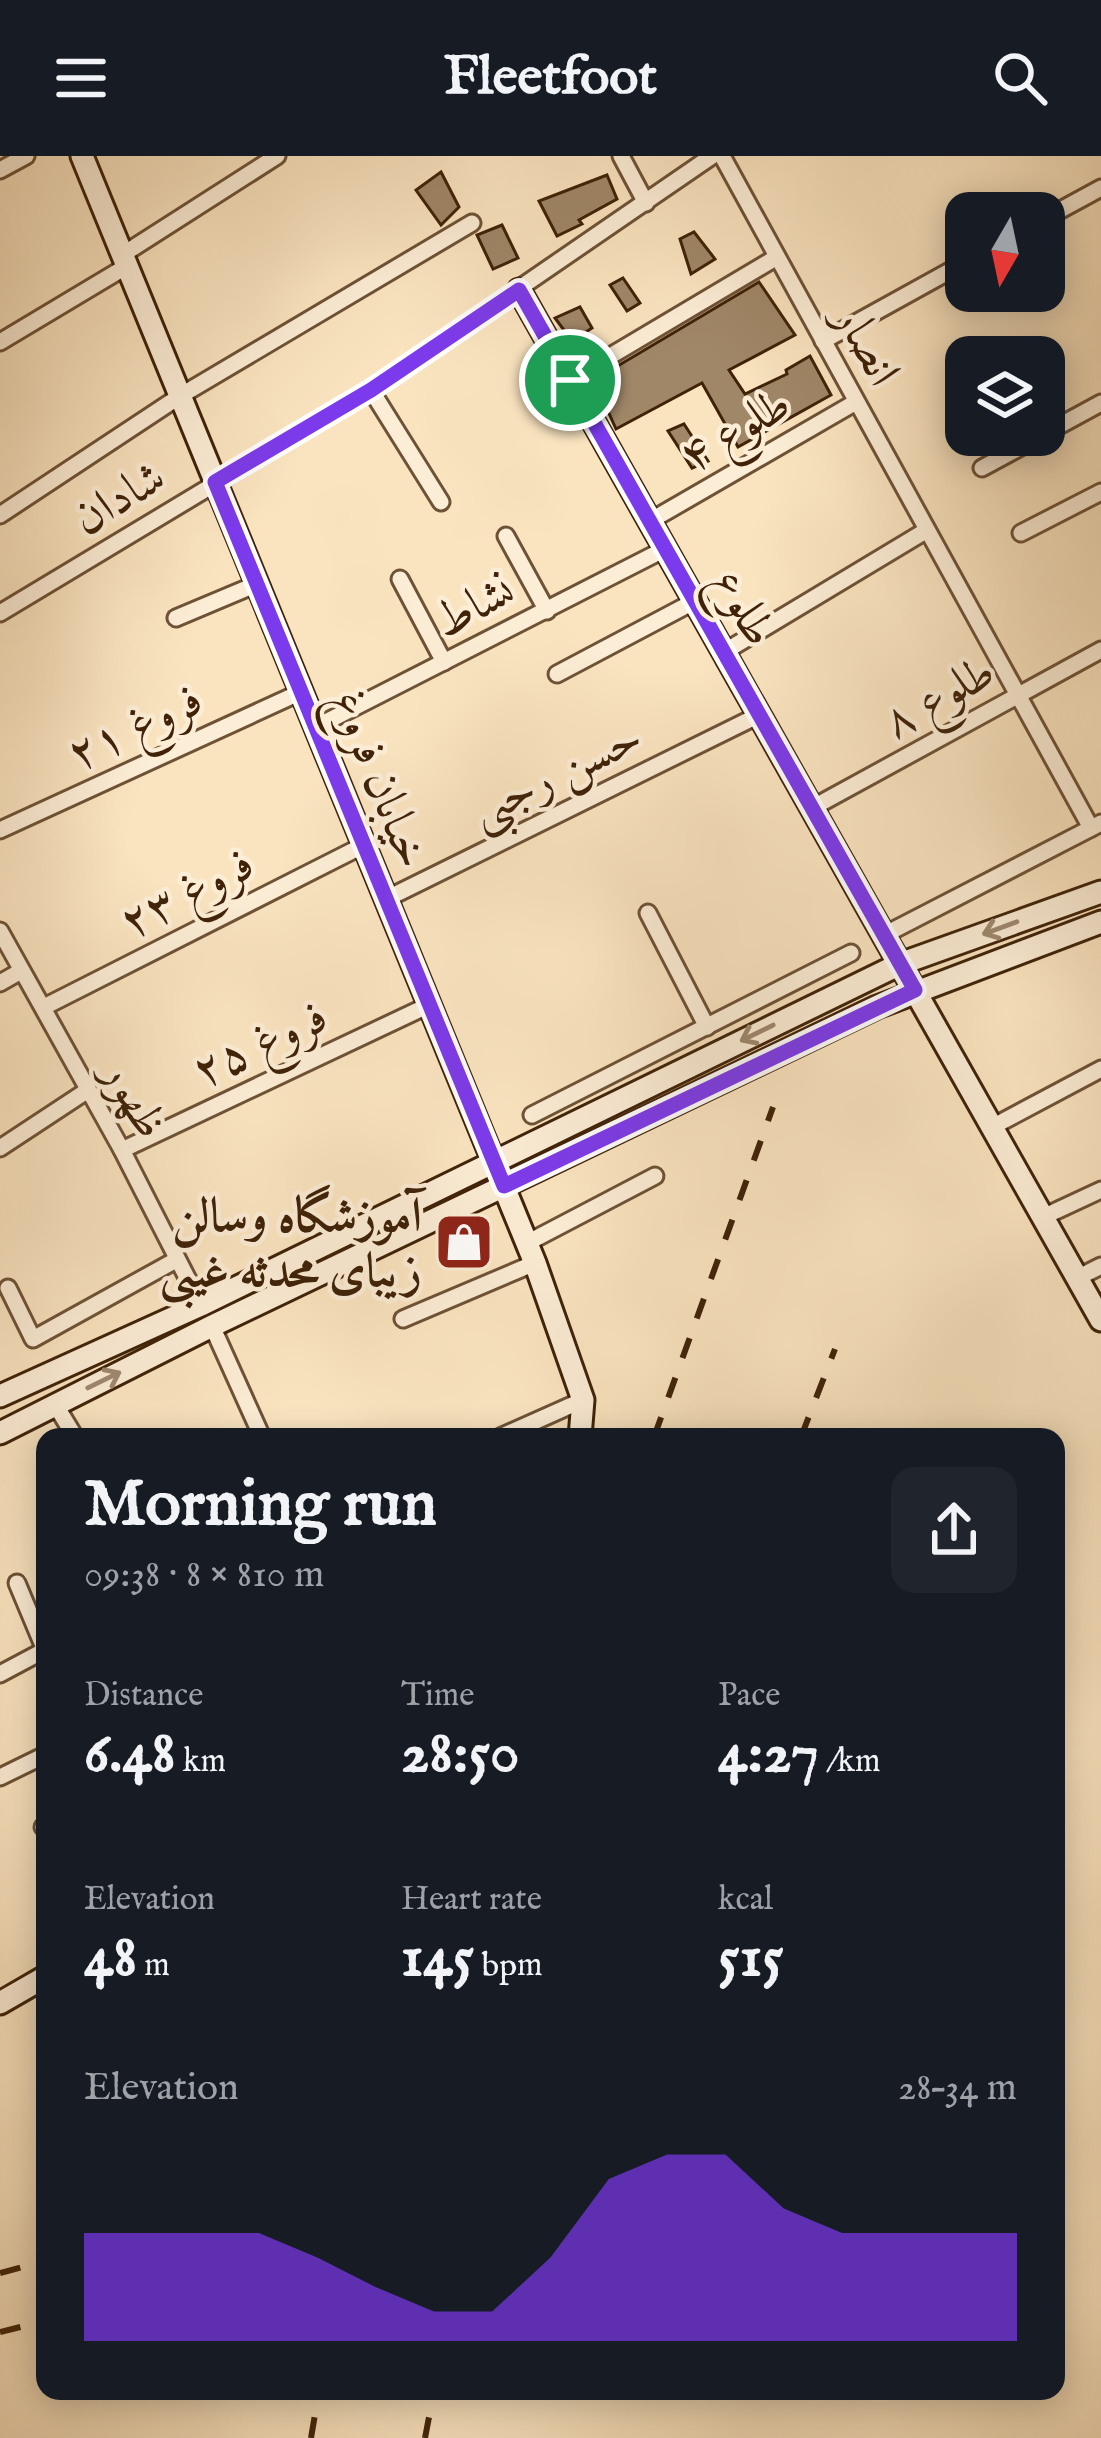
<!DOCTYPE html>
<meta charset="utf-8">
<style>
body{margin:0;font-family:"IM FELL English",Amiri,serif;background:#20242c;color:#f1f3f6;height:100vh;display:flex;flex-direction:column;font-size:45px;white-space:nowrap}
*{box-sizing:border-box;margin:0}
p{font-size:39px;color:#9ea1a6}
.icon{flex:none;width:66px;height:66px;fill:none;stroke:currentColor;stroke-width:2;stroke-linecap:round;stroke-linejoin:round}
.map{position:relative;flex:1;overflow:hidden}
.side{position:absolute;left:36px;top:1272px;width:1029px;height:972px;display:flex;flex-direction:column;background:#171b24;border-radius:24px;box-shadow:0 6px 30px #0003}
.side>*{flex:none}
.needle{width:78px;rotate:189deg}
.tools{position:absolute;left:945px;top:36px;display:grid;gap:24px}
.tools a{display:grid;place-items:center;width:120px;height:120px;border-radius:24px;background:#171b24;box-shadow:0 6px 30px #0003;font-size:60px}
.pin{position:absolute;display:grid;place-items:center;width:102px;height:102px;color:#fff;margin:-51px;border:6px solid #fff;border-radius:50%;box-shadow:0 3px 12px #0007}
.round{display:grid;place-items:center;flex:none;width:126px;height:126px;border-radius:24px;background:#20242c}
.summary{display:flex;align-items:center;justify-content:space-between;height:204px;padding:0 48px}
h1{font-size:66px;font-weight:700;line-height:90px}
.metrics{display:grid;grid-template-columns:repeat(3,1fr);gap:18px;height:204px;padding:12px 48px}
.metrics div{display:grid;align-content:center}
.metrics b{font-size:60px;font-weight:700}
.metrics small{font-size:33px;font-weight:400}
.metrics p{font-size:33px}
.chart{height:336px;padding:24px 48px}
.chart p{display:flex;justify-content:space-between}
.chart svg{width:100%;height:216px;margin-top:12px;fill:#7c3aed;opacity:.7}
header{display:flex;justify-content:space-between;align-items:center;height:156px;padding:0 48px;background:#171b24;font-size:54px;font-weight:700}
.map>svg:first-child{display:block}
</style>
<header><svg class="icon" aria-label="menu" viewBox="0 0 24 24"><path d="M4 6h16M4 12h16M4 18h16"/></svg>Fleetfoot<svg class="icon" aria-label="search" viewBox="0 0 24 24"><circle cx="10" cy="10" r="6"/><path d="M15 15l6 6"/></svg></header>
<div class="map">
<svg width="1101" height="2282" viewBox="0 0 1101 2282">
<rect width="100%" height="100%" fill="#fae4c0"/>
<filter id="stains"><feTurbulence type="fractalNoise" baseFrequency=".00167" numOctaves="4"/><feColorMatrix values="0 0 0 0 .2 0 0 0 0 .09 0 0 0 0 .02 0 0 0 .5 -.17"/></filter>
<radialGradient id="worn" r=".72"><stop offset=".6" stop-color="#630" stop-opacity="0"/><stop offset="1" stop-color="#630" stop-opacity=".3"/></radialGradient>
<g fill="#a08768" stroke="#3f2208" stroke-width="3">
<polygon points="441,16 459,51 441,69 416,34"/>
<polygon points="607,19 617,43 579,64 582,68 557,80 539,45"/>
<polygon points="502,69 518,102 493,113 477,79"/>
<polygon points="694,76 715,103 691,118 680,83"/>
<polygon points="623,122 640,147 627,155 610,129"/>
<polygon points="759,126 795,179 729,214 745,238 787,218 786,214 810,200 831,239 738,291 702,227 616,273 594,224"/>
<polygon points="580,151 592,172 572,185 555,162"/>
<polygon points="684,268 708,305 692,312 668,275"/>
</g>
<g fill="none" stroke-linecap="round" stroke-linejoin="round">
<defs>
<g id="street">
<polyline points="621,0 646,47"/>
<polyline points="722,0 1091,672"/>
<polyline points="0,14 26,0"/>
<polyline points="1044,63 1101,32"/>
<polyline points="122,99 277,0"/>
<polyline points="823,185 966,106"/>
<polyline points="0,186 127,110"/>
<polyline points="570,224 777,101"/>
<polyline points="371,234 441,346"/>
<polyline points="1044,278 1101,247"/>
<polyline points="982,312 1043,279"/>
<polyline points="0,359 180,240 472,67"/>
<polyline points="650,365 856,246"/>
<polyline points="1021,377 1101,336"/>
<polyline points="506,380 547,455"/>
<polyline points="400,423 444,506"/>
<polyline points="0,457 371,234 712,0"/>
<polyline points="176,462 257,428"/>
<polyline points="724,496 927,374"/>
<polyline points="557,518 695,445"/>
<polyline points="316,571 665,393"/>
<polyline points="812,652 1101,494"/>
<polyline points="0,674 301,536"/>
<polyline points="386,743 759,559"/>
<polyline points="648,757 707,871"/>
<polyline points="0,775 122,994 201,1149"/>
<polyline points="884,779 1101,667"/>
<polyline points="0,827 21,815"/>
<polyline points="44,851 364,689"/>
<polyline points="532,959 851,797"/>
<polyline points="992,971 1101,913"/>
<polyline points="0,992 88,934"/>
<polyline points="122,994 429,849"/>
<polyline points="1043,1061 1101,1034"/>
<polyline points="527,1087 655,1020"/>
<polyline points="1077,1122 1101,1110"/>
<polyline points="8,1132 33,1183 176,1104"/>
<polyline points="403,1163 535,1107"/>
<polyline points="212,1170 262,1281"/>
<polyline points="55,1248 75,1281"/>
<polyline points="500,1281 583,1244"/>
<polyline points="17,1427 45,1494"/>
<polyline points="0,1518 45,1494"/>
<polyline points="0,1621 45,1599"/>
<polyline points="43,1671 45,1670"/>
</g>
<g id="secondary">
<polyline points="82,0 535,1107 583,1244 580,1281"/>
<polyline points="519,134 1101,1164"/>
<polyline points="0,1240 201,1149 900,808 1101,736"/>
<polyline points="0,1277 212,1170 877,851 1101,766"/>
<polyline points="0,1847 45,1821"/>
</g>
</defs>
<use href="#street" stroke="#6e5236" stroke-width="21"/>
<use href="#secondary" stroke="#3f2208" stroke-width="27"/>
<use href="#street" stroke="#fcedd6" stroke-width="15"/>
<use href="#secondary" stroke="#fcedd6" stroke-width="21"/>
<g stroke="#3f2208" stroke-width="6" stroke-dasharray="21 21" stroke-linecap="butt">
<polyline points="654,1281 773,951"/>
<polyline points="801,1281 835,1193"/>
<polyline points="0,2117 45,2105"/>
<polyline points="0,2176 45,2165"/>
<polyline points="311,2282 319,2235"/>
<polyline points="425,2282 434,2235"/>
</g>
</g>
<defs><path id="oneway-shaft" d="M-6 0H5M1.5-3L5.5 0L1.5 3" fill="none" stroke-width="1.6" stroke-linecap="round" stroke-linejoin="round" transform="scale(3)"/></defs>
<g stroke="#9e886f">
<use href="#oneway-shaft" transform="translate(1000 772) rotate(160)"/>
<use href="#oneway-shaft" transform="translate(757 877) rotate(154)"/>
<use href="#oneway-shaft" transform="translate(104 1224) rotate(-26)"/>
</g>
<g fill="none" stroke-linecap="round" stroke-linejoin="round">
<defs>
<polygon id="route" points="519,134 915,834 504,1030 215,326 371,234"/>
</defs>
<use href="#route" stroke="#fff" stroke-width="24"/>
<use href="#route" stroke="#7c3aed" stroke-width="15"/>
</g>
<defs>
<symbol id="shop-square" viewBox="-11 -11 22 22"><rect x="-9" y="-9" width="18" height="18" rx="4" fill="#8f2418" stroke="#fcedd6"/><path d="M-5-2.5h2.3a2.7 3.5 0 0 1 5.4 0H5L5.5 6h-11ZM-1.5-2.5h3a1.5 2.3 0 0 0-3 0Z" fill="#fff"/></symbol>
</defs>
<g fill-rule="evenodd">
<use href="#shop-square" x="431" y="1053" width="66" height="66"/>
</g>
<g text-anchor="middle" stroke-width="9" stroke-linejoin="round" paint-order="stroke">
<g font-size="48" fill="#3f2208" stroke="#fcedd6">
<text transform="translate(869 188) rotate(61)" y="17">انصار</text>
<text transform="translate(734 272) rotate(-30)" y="17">طلوع ۴</text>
<text transform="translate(118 340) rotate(-31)" y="17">شادان</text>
<text transform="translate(473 448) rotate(-27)" y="17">نشاط</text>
<text transform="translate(746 450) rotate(61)" y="17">طلوع</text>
<text transform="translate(938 539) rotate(-29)" y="17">طلوع ۸</text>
<text transform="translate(134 569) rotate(-25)" y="17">فروغ ۲۱</text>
<text transform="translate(555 616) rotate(-26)" y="17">حسن رجبی</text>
<text transform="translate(382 622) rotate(68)" y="17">خیابان فروغ</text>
<text transform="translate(186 735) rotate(-27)" y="17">فروغ ۲۳</text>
<text transform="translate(259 886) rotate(-25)" y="17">فروغ ۲۵</text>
<text transform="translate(137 942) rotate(61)" y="17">ظهور</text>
</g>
<g font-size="48" font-weight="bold" fill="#3f2208" stroke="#fcedd6" text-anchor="end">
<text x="422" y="1075">آموزشگاه وسالن<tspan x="422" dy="55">زیبای محدثه غیبی</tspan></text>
</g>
</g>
<rect width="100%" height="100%" filter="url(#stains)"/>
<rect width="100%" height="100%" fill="url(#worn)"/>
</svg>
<div class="tools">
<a><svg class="needle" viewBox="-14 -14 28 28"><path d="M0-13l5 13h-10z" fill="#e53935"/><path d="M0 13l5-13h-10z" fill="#9ea1a6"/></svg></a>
<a><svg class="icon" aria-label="layers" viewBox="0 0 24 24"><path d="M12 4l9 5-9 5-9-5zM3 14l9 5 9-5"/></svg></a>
</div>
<div class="pin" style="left:570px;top:224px;background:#1e9e55"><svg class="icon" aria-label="arrive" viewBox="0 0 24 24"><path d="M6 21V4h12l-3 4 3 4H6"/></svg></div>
<section class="side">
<div class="summary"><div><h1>Morning run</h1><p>09:38 · 8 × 810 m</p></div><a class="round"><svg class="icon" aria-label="share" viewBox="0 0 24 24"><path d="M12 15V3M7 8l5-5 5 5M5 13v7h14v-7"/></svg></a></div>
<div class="metrics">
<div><p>Distance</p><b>6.48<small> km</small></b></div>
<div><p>Time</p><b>28:50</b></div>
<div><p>Pace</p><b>4:27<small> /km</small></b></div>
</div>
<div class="metrics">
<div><p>Elevation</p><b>48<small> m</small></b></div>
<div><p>Heart rate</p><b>145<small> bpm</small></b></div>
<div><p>kcal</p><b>515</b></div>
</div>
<div class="chart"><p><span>Elevation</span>28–34 m</p>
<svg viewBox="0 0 160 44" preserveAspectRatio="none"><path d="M0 44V22L10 22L20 22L30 22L40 27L50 33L60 38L70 38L80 27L90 11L100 6L110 6L120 17L130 22L140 22L150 22L160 22V44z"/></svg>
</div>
</section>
</div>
